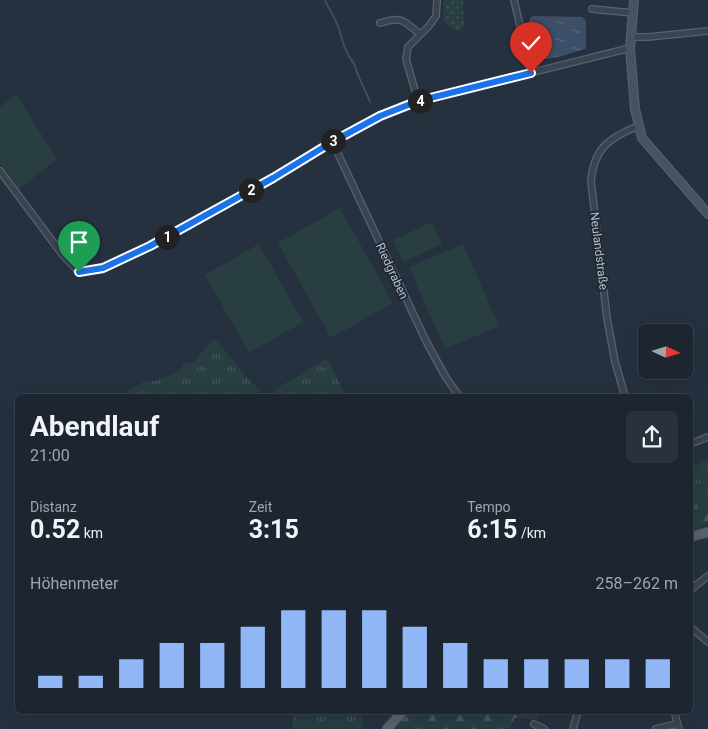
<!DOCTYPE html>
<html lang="de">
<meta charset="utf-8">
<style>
body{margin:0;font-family:Roboto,sans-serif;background:#29313c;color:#f1f3f6;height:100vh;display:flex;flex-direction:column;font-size:19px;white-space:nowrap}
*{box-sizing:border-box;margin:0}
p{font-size:16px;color:#a0a5ab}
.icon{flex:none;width:28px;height:28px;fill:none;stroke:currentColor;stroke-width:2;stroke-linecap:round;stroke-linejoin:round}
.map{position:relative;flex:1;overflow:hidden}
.details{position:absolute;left:15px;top:394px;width:678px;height:320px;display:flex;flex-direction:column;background:#1c2530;border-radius:8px;box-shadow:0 5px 20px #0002,0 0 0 1px #3a424c}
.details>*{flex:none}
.needle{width:32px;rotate:94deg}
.controls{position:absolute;left:638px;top:324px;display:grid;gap:10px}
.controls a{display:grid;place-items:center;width:55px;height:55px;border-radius:8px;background:#1c2530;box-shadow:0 5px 20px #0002,0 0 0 1px #3a424c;font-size:25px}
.pin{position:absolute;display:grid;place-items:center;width:42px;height:42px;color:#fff;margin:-51px -21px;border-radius:50% 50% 50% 0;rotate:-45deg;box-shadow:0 0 5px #0007}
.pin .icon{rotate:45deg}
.km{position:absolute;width:25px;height:25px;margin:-12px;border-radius:50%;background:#222;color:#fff;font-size:14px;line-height:25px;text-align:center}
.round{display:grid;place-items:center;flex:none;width:52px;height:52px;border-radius:8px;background:#29313c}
.overview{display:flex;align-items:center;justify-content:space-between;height:85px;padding:0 15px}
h1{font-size:28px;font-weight:700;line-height:38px}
.stats{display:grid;grid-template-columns:repeat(3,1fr);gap:8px;height:85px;padding:5px 15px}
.stats div{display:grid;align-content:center}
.stats b{font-size:25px;font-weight:700}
.stats small{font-size:14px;font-weight:400}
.stats p{font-size:14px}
.chart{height:140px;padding:10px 15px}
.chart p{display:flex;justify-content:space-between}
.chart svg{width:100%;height:90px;margin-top:5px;stroke:#91b6f5;stroke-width:6}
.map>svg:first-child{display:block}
</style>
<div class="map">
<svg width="708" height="729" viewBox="0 0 708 729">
<defs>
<pattern id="grass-tufts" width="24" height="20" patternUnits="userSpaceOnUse" patternTransform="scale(1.25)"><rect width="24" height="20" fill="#283e41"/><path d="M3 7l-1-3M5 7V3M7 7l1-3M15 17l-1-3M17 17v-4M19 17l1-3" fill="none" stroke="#45585b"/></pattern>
<pattern id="forest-firs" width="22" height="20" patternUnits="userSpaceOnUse" patternTransform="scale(1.25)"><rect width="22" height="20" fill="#283e41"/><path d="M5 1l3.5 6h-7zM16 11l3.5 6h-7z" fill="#45585b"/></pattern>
<pattern id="park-dots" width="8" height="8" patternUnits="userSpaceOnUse" patternTransform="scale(1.25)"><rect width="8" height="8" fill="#283e41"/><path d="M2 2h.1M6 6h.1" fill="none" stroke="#45585b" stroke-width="1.8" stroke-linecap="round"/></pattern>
<pattern id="water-ripples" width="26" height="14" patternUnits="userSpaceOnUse" patternTransform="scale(1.25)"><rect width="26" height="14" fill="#3c4e68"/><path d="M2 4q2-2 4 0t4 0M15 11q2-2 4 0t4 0" fill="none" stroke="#56667c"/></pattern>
</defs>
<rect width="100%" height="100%" fill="#263140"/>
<g fill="url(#grass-tufts)">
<polygon points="214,338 251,382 261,390 250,396 131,396 128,391 145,381 156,381 180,371 184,364 194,362"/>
<polygon points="327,358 346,396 278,396 273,390 299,376"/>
<polygon points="708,460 708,504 690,507 690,468"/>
<polygon points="293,711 358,711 363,719 361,729 291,729 293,727"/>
</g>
<g fill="url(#forest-firs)">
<polygon points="708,504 708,524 690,530 690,507"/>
<polygon points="411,711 541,711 537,719 515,718 509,729 400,729 396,726"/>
</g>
<polygon fill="url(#park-dots)" points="444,0 463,0 464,26 459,32 443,21"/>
<g fill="#283e41">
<polygon points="16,94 57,159 18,190 0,164 0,107"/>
<polygon points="340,208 393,303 331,338 278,243"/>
<polygon points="432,222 442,244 403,262 393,240"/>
<polygon points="259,244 303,322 249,353 205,275"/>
<polygon points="463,244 499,326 445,349 409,267"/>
</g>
<path fill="url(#water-ripples)" d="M533,16L582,17L586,21V47L585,49C573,52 549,62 537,58C531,49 526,28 530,18Z"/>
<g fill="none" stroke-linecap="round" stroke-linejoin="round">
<path stroke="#3c4e68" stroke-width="2" d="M325,0C329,10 336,19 339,29C343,43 346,54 355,65C355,72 367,93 370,102"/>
<defs>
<g id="street">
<polyline points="514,0 531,73"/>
<polyline points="592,9 633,13"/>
<path d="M380,23C403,16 402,20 420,34"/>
<polyline points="630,37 648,37 708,31"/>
<polyline points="418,101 406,59 408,47 429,26 436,16 437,0"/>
<polyline points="332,141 426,341 445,376 459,396"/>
<polyline points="0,171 62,254 79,272 103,269 150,246 273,178 332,141 380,116 418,101 630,48"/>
<path d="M625,396L615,362L607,318L591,181C594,148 609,138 638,126"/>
<polyline points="690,444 708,437"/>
<polyline points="690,590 708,576"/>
<polyline points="690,627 708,642"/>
<polyline points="674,711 679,729"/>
<polyline points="534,724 544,729"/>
<polyline points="573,729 578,711"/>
<polyline points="656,729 677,724"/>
</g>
<polyline id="secondary" points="634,0 630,48 635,109 642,138 708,214"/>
<g id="primary">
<polyline points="690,537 708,532"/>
<polyline points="387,729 403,711"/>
</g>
</defs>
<use href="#street" stroke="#58616d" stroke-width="8"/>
<use href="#secondary" stroke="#58616d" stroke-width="10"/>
<use href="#primary" stroke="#444c59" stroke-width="11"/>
<use href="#street" stroke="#3a4350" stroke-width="5.5"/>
<use href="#secondary" stroke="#485263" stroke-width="8"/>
<use href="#primary" stroke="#586270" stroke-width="9"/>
</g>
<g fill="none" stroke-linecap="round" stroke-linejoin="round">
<defs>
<polyline id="route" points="79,272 103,268 150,246 273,178 332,142 380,116 418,101 531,73"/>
</defs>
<use href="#route" stroke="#fff" stroke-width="10"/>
<use href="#route" stroke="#1a73e8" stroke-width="6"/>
</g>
<g text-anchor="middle" stroke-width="4" stroke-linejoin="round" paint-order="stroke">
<g font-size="12" fill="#b7beca" stroke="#1f2835">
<text transform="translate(599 251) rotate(83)" y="4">Neulandstraße</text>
<text transform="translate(392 271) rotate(65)" y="4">Riedgraben</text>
</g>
</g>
</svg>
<div class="controls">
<a><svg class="needle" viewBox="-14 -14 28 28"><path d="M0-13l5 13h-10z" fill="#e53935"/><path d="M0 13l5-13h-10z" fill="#a0a5ab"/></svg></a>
</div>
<div class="pin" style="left:79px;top:272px;background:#1e9e55"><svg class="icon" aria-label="arrive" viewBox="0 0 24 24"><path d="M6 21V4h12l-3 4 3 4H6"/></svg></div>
<div class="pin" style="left:531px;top:73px;background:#d93025"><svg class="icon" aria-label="check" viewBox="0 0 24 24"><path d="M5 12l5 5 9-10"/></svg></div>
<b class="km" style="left:167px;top:237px">1</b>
<b class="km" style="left:251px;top:190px">2</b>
<b class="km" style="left:333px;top:141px">3</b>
<b class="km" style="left:420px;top:101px">4</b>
<section class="details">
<div class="overview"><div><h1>Abendlauf</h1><p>21:00</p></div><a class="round"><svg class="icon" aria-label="share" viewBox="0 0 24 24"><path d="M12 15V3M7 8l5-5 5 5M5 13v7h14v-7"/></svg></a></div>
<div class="stats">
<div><p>Distanz</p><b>0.52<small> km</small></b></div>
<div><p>Zeit</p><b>3:15</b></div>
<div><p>Tempo</p><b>6:15<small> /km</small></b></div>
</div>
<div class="chart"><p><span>Höhenmeter</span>258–262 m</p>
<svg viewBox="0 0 160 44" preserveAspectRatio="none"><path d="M5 44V38M15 44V38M25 44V30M35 44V22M45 44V22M55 44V14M65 44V6M75 44V6M85 44V6M95 44V14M105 44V22M115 44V30M125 44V30M135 44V30M145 44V30M155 44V30"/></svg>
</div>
</section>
</div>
